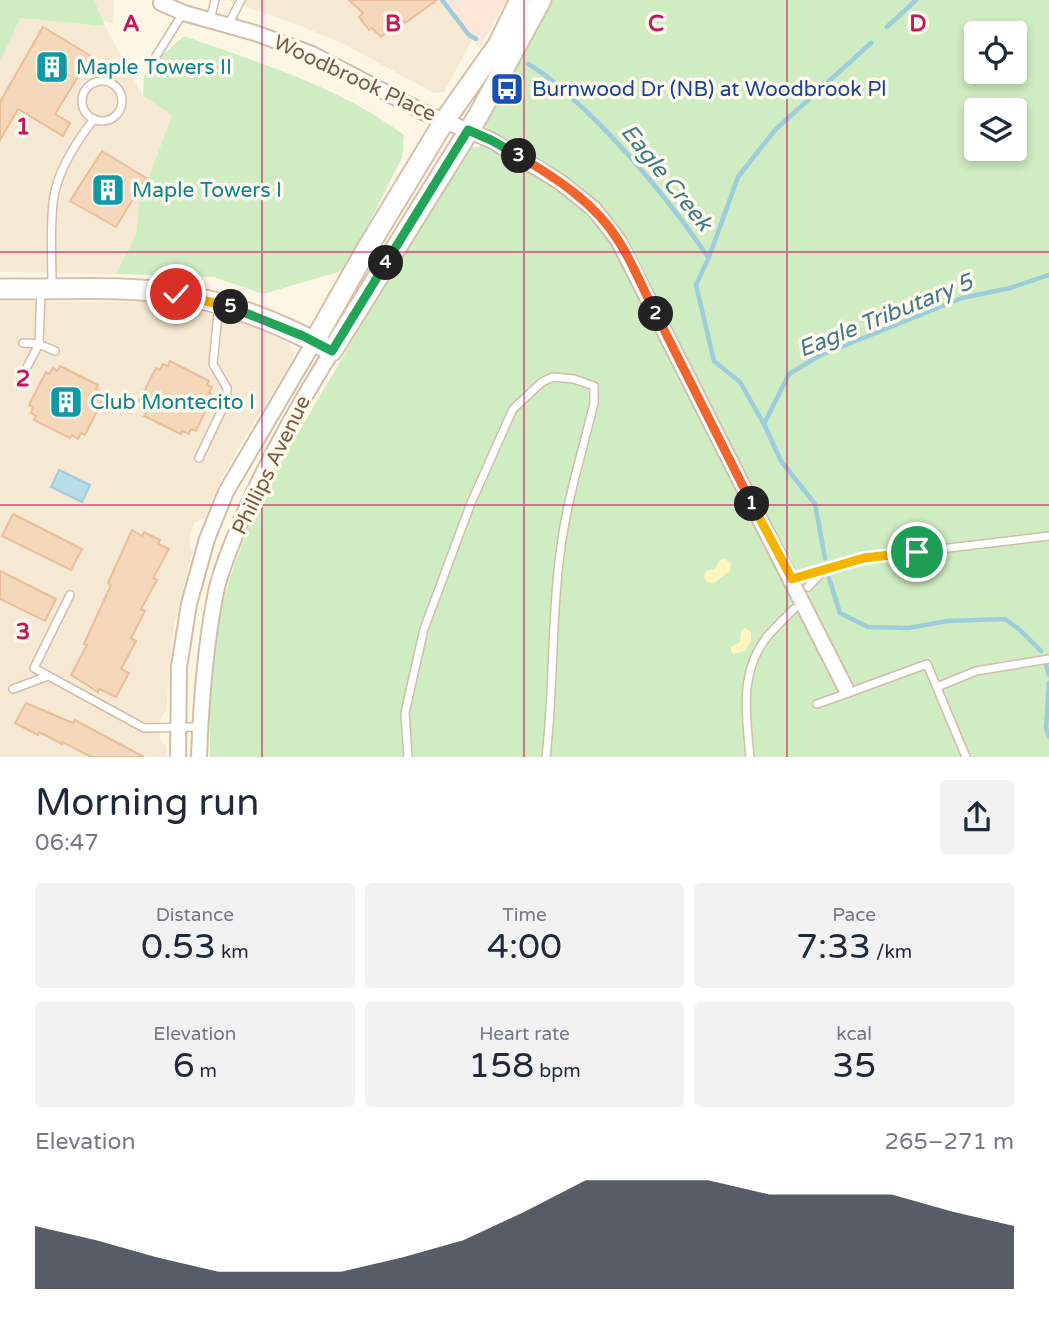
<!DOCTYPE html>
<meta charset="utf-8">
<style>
body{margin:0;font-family:"Varela Round",sans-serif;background:#f2f2f3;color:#1f2937;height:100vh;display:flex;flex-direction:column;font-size:26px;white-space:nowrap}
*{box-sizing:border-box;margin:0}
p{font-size:23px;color:#747a83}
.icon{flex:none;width:38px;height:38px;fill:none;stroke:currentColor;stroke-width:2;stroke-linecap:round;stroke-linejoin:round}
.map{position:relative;height:757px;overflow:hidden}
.drawer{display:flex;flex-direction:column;background:#fff;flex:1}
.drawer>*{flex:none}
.controls{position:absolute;left:964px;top:21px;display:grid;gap:14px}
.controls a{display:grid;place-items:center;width:63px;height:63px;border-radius:7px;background:#fff;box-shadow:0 4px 10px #0003;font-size:35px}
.pin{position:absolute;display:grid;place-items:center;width:60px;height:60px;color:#fff;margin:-30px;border:4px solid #fff;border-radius:50%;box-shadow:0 2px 7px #0007}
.km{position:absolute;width:35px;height:35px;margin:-18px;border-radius:50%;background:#222;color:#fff;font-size:19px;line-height:35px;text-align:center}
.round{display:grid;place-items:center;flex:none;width:74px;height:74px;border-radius:7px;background:#f2f2f3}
.headline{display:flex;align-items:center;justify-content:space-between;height:119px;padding:0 35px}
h1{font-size:38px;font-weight:600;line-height:52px}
.metrics{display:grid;grid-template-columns:repeat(3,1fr);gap:10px;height:119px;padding:7px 35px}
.metrics div{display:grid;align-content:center;border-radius:7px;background:#f2f2f3;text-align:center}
.metrics b{font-size:35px;font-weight:600}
.metrics small{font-size:19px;font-weight:400}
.metrics p{font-size:19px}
.chart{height:196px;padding:14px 35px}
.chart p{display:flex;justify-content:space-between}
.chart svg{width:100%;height:126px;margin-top:7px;fill:#111827;opacity:.7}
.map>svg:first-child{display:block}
</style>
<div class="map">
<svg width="1049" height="757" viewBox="0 0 1049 757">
<rect width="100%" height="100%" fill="#fef6e5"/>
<g fill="#f6e9d3">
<polygon points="11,0 114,0 113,23"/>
<polygon points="227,0 443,0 472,40 444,92 434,93 342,43 296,24"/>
<polygon points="20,18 105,26 143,96 172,115 139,203 136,235 116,274 0,272 0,62"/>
<polygon points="0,302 142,302 168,305 227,317 256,328 288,343 294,352 291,363 238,449 217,488 205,518 194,523 189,541 192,553 174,625 166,710 160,720 160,739 166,746 167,757 0,757"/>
</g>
<polygon fill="#fee7d8" points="443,0 507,0 479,48"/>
<g fill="#cfecc2" fill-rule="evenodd">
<polygon points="0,0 94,0 105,26 20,18 0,62"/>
<path d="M552,0H1049V757H210C210,719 209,681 215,643C223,588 243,538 266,488L463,152L469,147H479L486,129L483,122L486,114ZM976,33H1015V72H976ZM976,110H1015V149H976Z"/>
<path d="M184,36C259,63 339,86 404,135L402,158L345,270L263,294L214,277L116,274L136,235L139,203L172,115L143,96L144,76L160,57Z"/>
</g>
<g fill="#fff6be">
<polygon points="724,559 731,563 730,571 714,583 706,582 704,577 706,571 715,569 720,560"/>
<polygon points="745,628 751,632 751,641 745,651 734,654 731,651 731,647 740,642 741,631"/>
</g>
<polygon fill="#b8dde9" stroke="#9dccdb" stroke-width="2" points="59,470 90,485 82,502 51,487"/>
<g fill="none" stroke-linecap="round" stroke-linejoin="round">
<g stroke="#9dccdb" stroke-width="4.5">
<polyline points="442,0 469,35 476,39"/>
<polyline points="887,27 916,0"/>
<path d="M528,64C549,76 565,92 583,108C630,153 671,203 708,257"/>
<polyline points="764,424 789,374 819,356 962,298 1010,288 1049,275"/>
<polyline points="825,558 815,504 781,461 764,424 740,382 714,361 696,285 709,257 738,177 775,130 871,43"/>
<polyline points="829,578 840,613 868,627 908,628 947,621 1005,619 1020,630 1041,651"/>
<polyline points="1046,665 1049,675"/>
<polyline points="1049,683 1046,728 1049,737"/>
</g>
</g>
<g fill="#f5d7bb" stroke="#e8bf9a" stroke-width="2">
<polygon points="349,0 437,0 405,23 402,19 381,37 372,28 369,30 359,17 363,13"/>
<polygon points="43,27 91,56 55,114 70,123 63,136 18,109 0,140 0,102"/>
<polygon points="102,151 146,178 116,227 70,201"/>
<polygon points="170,361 209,381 207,385 212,387 209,393 213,395 202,418 196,431 191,429 189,434 182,431 181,434 144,416 147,411 141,408 144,403 139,401 156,368 160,370 163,364 168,366"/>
<polygon points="60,366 98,385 96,389 101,392 99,397 103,399 85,435 81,433 78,439 72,435 70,438 34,420 36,416 31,413 33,407 29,405 46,372 49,374 53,368 57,371"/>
<polygon points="13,514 82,549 71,570 2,536"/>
<polygon points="132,530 142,536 144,532 160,540 158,544 169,549 153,578 157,580 141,609 145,611 131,638 136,641 121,669 129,673 116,697 99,689 98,692 71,675 87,645 84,644 111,585 108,583"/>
<polygon points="0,571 56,599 45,621 0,599"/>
<polygon points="26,703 73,723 75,720 144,757 91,757 63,742 62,744 39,732 38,735 15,723"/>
</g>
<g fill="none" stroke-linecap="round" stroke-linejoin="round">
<defs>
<g id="lane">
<polyline points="210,20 215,0"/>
<polyline points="228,25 241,0"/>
<polyline points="153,61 183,13"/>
<circle cx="102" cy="101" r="20"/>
<path d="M52,286C52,259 50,230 53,203C56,173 76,142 94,119"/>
<polyline points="23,343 39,344 55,351"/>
<polyline points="27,367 39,344 41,290"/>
<polyline points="199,458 227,399 227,388 213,364 219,304"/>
<polyline points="792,579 864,558 1049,536"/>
<polyline points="808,587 823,571"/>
<polyline points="70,595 34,668 144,728 200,727"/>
<polyline points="937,687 976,671 1049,659"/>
<polyline points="845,688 848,693 927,664 966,757"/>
<polyline points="13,689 48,676"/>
<polyline points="817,704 848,693"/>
<path d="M408,757L405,713L424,629L471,503L513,409L542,382L553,377L574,379L594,386V403C582,453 566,503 560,554C551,621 554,690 546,757"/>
<path d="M750,757C746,715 739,672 767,637C775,627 785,618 794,609"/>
</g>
<g id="street">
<polyline points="161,3 184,13 255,33 312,54 425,113 491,140 560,182 594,209 618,240 845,687"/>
<polyline points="178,757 179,667 189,604 207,539 226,492 314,342"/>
<path d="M199,757C201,702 205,646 216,592C221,568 232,544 241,521C267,460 297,408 332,351"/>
</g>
<g id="secondary">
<path d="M0,289C58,290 119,285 177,294C231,303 284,325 332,351L478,116L541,0"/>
<polyline points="314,342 368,247 445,120 498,45 520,0"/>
</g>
</defs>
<use href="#lane" stroke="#d0beaa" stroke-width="10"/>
<use href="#street" stroke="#d0beaa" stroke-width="18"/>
<use href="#secondary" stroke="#d5c1aa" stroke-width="23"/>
<use href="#lane" stroke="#fff" stroke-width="7"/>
<use href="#street" stroke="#fff" stroke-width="14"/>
<use href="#secondary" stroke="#fff" stroke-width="19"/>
</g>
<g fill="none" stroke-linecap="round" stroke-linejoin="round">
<defs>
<polyline id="split-1" points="752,504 792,579 864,558 917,552"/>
<polyline id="split-2" points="656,314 752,504"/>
<path id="split-3" d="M519,156C556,178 595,203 618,240C633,263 643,290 656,314"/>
<polyline id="split-4" points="386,263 468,130 491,140 519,156"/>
<polyline id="split-5" points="231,307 303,336 332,351 386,263"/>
<polyline id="split-6" points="176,294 231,307"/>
</defs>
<use href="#split-1" stroke="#fff" stroke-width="14"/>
<use href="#split-2" stroke="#fff" stroke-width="14"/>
<use href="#split-3" stroke="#fff" stroke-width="14"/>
<use href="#split-4" stroke="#fff" stroke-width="14"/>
<use href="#split-5" stroke="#fff" stroke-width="14"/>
<use href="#split-6" stroke="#fff" stroke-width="14"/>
<use href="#split-1" stroke="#f5b400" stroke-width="9"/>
<use href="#split-2" stroke="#f0652b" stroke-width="9"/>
<use href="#split-3" stroke="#f0652b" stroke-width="9"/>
<use href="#split-4" stroke="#22a559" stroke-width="9"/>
<use href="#split-5" stroke="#22a559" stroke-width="9"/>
<use href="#split-6" stroke="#f5b400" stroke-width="9"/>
</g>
<path fill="none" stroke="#c2185b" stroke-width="2" stroke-opacity="0.55" d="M262,0V757M524,0V757M787,0V757M0,252H1049M0,505H1049"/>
<defs>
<symbol id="building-square" viewBox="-11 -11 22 22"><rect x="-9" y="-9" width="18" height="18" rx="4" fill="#0f9aa8" stroke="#fff9ec"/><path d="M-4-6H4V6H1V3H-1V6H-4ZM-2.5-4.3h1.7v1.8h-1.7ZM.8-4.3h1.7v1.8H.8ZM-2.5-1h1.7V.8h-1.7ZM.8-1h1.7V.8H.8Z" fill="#fff"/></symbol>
<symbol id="bus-square" viewBox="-11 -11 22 22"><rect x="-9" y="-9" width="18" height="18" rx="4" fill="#1a4fb4" stroke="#fff9ec"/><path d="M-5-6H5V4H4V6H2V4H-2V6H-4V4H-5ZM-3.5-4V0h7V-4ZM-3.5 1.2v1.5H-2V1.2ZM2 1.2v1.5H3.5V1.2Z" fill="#fff"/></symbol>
</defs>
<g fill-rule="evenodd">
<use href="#building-square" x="33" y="48" width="38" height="38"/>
<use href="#bus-square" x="488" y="70" width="38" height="38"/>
<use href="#building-square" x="89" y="171" width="38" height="38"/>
<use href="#building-square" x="47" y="383" width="38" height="38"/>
</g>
<g text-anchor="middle" stroke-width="7" stroke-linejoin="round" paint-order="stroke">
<g font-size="21" fill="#0d838f" stroke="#fff9ec" text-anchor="start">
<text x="76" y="74">Maple Towers II</text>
<text x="132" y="197">Maple Towers I</text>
<text x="90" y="409">Club Montecito I</text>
</g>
<g font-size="21" fill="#785e48" stroke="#fff9ec">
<text transform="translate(355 78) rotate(25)" y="7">Woodbrook Place</text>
<text transform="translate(271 465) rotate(-64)" y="7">Phillips Avenue</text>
</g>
<g font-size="21" fill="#164399" stroke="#fff9ec" text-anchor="start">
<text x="532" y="96">Burnwood Dr (NB) at Woodbrook Pl</text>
</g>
<g font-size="23" font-style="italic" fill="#407a8d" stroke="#fff9ec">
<text transform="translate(667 177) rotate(51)" y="8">Eagle Creek</text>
<text transform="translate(885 315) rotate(-22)" y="8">Eagle Tributary 5</text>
</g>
</g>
<g font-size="23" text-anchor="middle" font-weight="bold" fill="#c2185b" stroke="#fff9ec" stroke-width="7" stroke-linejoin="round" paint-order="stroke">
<text x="131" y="31">A</text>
<text x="393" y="31">B</text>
<text x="656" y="31">C</text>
<text x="918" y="31">D</text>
<text x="23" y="134">1</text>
<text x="23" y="386">2</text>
<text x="23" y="639">3</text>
</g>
</svg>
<div class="controls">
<a><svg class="icon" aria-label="locate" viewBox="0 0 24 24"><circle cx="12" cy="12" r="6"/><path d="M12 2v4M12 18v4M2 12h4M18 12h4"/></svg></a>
<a><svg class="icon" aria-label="layers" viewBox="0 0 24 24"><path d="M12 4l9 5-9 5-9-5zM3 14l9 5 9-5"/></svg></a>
</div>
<div class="pin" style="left:917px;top:552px;background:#1e9e55"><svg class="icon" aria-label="arrive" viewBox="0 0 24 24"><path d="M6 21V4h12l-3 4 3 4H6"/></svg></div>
<div class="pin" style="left:176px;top:294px;background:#d93025"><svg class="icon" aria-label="check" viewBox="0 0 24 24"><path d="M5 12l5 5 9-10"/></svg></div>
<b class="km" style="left:752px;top:504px">1</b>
<b class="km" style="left:656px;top:314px">2</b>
<b class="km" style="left:519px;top:156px">3</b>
<b class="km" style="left:386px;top:263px">4</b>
<b class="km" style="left:231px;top:307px">5</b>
</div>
<section class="drawer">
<div class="headline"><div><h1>Morning run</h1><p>06:47</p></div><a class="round"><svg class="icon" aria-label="share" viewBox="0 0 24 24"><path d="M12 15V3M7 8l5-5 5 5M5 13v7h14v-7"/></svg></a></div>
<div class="metrics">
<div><p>Distance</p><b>0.53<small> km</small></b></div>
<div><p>Time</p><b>4:00</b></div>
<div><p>Pace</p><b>7:33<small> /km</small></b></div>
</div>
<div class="metrics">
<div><p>Elevation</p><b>6<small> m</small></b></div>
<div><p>Heart rate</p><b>158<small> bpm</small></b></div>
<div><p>kcal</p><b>35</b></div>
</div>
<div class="chart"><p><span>Elevation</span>265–271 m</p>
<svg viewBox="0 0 160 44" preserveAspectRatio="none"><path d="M0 44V22L10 27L20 33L30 38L40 38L50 38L60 33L70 27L80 17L90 6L100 6L110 6L120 11L130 11L140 11L150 17L160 22V44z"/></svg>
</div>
</section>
